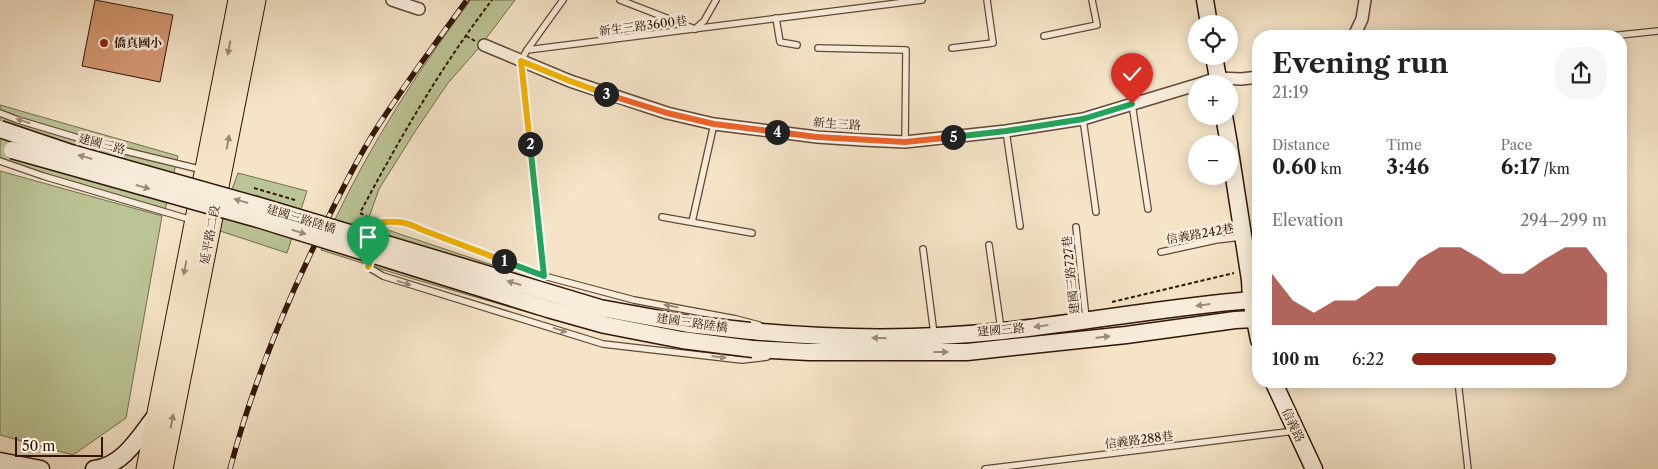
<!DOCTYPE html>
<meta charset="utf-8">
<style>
body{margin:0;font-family:"Libre Caslon Text","Noto Serif TC",serif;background:#f6f6f6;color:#222;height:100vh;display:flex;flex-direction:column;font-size:19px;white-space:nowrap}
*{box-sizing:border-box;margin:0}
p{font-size:16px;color:#767676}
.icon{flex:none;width:28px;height:28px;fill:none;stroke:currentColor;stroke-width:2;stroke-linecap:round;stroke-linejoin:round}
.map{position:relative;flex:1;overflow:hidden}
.side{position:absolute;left:1252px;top:30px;width:375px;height:358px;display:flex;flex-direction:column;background:#fff;border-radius:20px;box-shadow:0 2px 12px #0003}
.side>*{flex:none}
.buttons{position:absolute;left:1188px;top:15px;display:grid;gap:10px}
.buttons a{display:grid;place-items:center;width:50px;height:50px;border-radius:50%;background:#fff;box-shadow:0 2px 12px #0003;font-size:25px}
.scale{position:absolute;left:15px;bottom:12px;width:88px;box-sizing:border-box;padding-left:5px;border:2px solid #311507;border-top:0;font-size:14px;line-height:18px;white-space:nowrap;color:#311507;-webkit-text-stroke:4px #f8eddb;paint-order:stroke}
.pin{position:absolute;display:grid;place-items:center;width:42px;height:42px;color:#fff;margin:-51px -21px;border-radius:50% 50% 50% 0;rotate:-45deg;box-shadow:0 0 5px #0007}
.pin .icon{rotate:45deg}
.km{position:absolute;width:25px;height:25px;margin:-12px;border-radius:50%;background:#222;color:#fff;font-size:14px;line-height:25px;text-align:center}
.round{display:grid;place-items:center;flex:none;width:52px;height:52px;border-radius:20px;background:#f6f6f6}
.head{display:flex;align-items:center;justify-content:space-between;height:85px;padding:0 20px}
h1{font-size:28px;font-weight:700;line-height:38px}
.figures{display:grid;grid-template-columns:repeat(3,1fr);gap:8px;height:85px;padding:5px 20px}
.figures div{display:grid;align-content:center}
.figures b{font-size:21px;font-weight:700}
.figures small{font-size:14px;font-weight:400}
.figures p{font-size:14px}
.chart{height:140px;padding:10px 20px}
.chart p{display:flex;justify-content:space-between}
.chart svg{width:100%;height:90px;margin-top:5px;fill:#8f2418;opacity:.7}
ul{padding:0 20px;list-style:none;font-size:16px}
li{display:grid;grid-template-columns:80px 60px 1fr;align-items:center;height:38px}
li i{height:12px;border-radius:6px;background:#8f2418}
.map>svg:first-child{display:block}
</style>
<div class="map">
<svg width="1658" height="469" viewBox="0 0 1658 469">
<rect width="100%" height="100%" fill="#f5e4c8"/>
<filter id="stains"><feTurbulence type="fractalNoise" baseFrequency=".004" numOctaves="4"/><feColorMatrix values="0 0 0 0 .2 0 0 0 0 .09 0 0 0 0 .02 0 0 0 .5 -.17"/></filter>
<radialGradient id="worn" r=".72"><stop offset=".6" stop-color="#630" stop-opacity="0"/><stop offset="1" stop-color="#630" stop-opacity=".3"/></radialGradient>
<g fill="#bbc496" stroke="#766c4e">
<path d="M471,0H515L478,49L448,83L416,130L379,189L367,223L543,282L537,315L400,275L321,250C360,161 412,78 471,0Z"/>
<polygon points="0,105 178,156 165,210 0,164"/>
<polygon points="0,171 162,216 126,418 73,455 0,435"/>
<polygon points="238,173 307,191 287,253 217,230"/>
</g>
<polygon fill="#d59873" stroke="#311507" points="95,0 173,15 160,82 82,66"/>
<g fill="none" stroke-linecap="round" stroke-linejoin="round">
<defs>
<g id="lane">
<polyline points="620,0 695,29"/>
<polyline points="776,18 780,42 797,45"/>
<polyline points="695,29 704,21 716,0"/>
<polyline points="1044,36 1097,25 1092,0"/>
<polyline points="1610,36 1658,31"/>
<polyline points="818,48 906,50 905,142"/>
<polyline points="952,48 993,43 987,0"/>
<polyline points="527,50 563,0"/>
<polyline points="1132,104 1148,209"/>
<polyline points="0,113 18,120 105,146 203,170"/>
<polyline points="1083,119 1096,212"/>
<polyline points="1006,131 1020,226"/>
<polyline points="0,161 43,176 192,220"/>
<polyline points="662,217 752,233"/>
<polyline points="692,222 714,124"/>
<polyline points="1076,227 1086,318"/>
<polyline points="377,239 383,222 408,223 420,229 544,276 634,300 736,319 759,325"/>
<polyline points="989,245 1001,329"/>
<polyline points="923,249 934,334"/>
<polyline points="1161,252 1216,240 1241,237"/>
<polyline points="372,255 368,267 383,276 603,344 742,360 767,357"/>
<polyline points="544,276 521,61 527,50 922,0"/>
<polyline points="1458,381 1468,469"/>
<polyline points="985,469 1295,431"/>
</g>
<g id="street">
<polyline points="392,0 419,9"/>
<polyline points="1354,36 1362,19 1365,0"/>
<polyline points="484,45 570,81 667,113 714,124 817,137 862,140 905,142 1006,131 1083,119 1196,85"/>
<polyline points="1199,84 1218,78 1241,79 1259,77"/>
</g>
<g id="secondary">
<polyline points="1205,0 1209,24"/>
<polyline points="1214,56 1219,84"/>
<polyline points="1224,116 1229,144"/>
<polyline points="1229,145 1250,280 1251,300 1259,340"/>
<path d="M750,331C834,339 919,340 1003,331C1086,322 1168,307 1251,300"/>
<polyline points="753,349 809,352 967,352 1126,335 1235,320 1254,319"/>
<polyline points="1273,381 1314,469"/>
<polyline points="0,461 41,469"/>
<path d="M94,469C124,466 140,435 157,414"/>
</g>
<g id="primary">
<polyline points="146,469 238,0"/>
<polyline points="163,469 256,0"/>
</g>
</defs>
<use href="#lane" stroke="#624937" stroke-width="8"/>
<use href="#street" stroke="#624937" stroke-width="14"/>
<use href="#secondary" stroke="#311507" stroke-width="19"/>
<use href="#primary" stroke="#311507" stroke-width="21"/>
<g stroke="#311507" stroke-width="2" stroke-dasharray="4 2.5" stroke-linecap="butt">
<polyline points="466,36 475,41"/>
<polyline points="254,188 295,200"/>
<path d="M375,221L360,213C398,141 442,65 492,0"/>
<polyline points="1112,302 1234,273"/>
</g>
<use href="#lane" stroke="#f8eddb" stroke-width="5.5"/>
<use href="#street" stroke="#f8eddb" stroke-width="11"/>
<use href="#secondary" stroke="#f8eddb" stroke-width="16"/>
<use href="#primary" stroke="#f5e4c8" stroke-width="19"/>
<defs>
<path id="rail" d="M230,469C253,382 288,297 329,216C347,180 365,144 388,111C413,73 440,37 467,0"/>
</defs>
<use href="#rail" stroke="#311507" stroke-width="5.5"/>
<use href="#rail" stroke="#f8eddb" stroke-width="4" stroke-dasharray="11" stroke-linecap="butt"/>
<defs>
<g id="secondary-bridge">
<polyline points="0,129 71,153 256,205 600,308 688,324 750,331"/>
<polyline points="12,150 258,219 548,309 605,325 682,340 753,349"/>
</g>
</defs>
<use href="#secondary-bridge" stroke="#311507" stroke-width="19" stroke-linecap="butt"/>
<use href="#secondary-bridge" stroke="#f8eddb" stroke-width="16"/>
</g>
<defs><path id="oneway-solid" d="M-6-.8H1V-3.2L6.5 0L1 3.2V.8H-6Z" transform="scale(1.25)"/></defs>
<g fill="#9d8771">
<use href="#oneway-solid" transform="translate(229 48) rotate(101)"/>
<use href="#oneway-solid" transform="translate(228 142) rotate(-79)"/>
<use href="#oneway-solid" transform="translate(185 268) rotate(101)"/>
<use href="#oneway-solid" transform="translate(172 421) rotate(-79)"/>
</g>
<g fill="#9e8c7c">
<use href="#oneway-solid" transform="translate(23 121) rotate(-162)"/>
<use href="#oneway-solid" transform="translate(85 157) rotate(-164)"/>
<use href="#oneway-solid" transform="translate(143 187) rotate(16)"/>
<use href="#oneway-solid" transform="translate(241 201) rotate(-164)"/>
<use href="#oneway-solid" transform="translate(299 232) rotate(17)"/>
<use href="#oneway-solid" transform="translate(404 283) rotate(17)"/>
<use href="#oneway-solid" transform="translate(514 283) rotate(-164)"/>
<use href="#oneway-solid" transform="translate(1203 305) rotate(173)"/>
<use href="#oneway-solid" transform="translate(671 306) rotate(-169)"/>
<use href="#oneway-solid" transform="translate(1041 326) rotate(173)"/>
<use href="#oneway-solid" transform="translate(560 330) rotate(17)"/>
<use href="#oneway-solid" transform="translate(1103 337) rotate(-7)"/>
<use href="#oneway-solid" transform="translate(879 338) rotate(-179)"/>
<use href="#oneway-solid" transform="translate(941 352)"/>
<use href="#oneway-solid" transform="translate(719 357) rotate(7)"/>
</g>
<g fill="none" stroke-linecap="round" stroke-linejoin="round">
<defs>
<path id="split-1" d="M368,267L383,222C398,221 407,222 420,229L504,261"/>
<polyline id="split-2" points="504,261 544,276 530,144"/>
<polyline id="split-3" points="530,144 521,61 570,81 606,94"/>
<polyline id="split-4" points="606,94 667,113 714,124 777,132"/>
<polyline id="split-5" points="777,132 817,137 905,142 953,137"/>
<polyline id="split-6" points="953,137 1006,131 1083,119 1132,104"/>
</defs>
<use href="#split-1" stroke="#fff" stroke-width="10"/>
<use href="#split-2" stroke="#fff" stroke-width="10"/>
<use href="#split-3" stroke="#fff" stroke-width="10"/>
<use href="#split-4" stroke="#fff" stroke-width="10"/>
<use href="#split-5" stroke="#fff" stroke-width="10"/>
<use href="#split-6" stroke="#fff" stroke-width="10"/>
<use href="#split-1" stroke="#f5b400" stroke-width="6"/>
<use href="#split-2" stroke="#22a559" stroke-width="6"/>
<use href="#split-3" stroke="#f5b400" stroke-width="6"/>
<use href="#split-4" stroke="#f0652b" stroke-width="6"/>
<use href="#split-5" stroke="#f0652b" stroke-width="6"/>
<use href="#split-6" stroke="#22a559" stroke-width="6"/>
</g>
<circle fill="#8f2418" stroke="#f8eddb" stroke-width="2" cx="104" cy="43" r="5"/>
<g text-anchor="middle" stroke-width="5" stroke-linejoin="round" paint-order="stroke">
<g font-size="12" fill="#311507" stroke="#f8eddb">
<text transform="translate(643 26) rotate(-7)" y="4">新生三路3600巷</text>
<text transform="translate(837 124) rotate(4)" y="4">新生三路</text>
<text transform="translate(102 144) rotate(15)" y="4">建國三路</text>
<text transform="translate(301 219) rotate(17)" y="4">建國三路陸橋</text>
<text transform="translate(1200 234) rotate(-10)" y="4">信義路242巷</text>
<text transform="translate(210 235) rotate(-79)" y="4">延平路二段</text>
<text transform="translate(1071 275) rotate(-96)" y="4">建國三路727巷</text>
<text transform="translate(692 323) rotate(8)" y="4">建國三路陸橋</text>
<text transform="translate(1001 330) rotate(-5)" y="4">建國三路</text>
<text transform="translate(1293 425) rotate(65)" y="4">信義路</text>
<text transform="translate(1139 440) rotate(-7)" y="4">信義路288巷</text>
</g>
<g font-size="12" font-weight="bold" fill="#311507" stroke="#f8eddb" text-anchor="start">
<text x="114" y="47">僑真國小</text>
</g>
</g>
<rect width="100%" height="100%" filter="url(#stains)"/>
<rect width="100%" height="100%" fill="url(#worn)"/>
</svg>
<div class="buttons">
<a><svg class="icon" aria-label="locate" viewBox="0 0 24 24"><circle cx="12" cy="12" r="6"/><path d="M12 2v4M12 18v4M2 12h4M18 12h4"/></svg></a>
<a>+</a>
<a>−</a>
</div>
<div class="scale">50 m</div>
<div class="pin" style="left:368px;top:267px;background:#1e9e55"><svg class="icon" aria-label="arrive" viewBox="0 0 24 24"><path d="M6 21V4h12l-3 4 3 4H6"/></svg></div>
<div class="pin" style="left:1132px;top:104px;background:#d93025"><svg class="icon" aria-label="check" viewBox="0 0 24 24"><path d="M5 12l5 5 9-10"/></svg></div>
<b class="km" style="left:504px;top:261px">1</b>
<b class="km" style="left:530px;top:144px">2</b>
<b class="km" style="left:606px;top:94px">3</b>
<b class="km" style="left:777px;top:132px">4</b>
<b class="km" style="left:953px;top:137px">5</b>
<section class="side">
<div class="head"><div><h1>Evening run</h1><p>21:19</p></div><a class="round"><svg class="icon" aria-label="share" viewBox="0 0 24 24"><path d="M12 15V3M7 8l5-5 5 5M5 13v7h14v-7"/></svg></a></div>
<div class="figures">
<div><p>Distance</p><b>0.60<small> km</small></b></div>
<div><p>Time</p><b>3:46</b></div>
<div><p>Pace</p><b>6:17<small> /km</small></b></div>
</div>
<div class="chart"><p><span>Elevation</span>294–299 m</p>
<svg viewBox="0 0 160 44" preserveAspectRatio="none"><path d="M0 44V19L10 32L20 38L30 32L40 32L50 25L60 25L70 12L80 6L90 6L100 12L110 19L120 19L130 12L140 6L150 6L160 19V44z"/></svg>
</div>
<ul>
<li><b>100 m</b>6:22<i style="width:74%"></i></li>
</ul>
</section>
</div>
